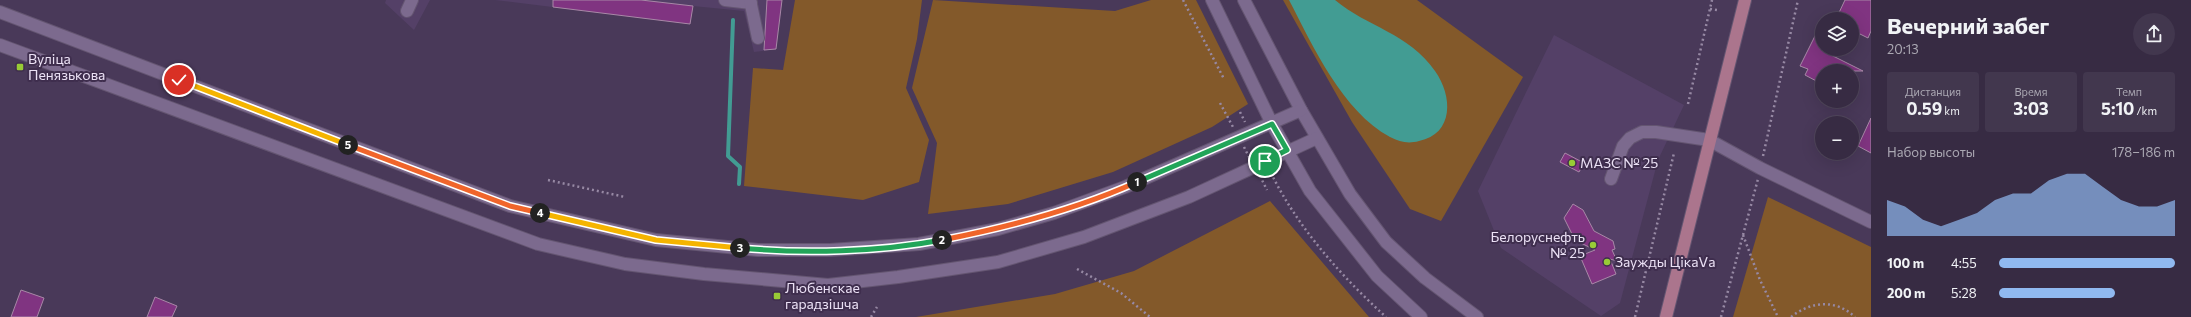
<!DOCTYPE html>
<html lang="ru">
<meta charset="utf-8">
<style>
body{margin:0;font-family:Commissioner,sans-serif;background:#42374e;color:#f1f3f6;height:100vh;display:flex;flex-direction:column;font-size:15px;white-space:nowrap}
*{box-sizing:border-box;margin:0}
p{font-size:13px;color:#aaa7b2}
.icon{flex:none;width:22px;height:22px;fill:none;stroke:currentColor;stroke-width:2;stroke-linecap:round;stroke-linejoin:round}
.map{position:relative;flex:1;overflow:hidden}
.drawer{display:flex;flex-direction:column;background:#372b43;width:320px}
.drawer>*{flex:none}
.fabs{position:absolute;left:1815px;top:12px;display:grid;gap:8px}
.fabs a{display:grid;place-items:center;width:44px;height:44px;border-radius:50%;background:#372b43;box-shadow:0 4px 16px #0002,0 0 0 1px #51475c;font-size:20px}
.pin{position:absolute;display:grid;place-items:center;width:34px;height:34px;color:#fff;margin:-17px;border:2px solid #fff;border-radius:50%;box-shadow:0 1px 4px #0007}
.km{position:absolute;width:20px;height:20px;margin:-10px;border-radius:50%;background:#222;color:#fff;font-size:11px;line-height:20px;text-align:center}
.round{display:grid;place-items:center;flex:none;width:42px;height:42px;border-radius:21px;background:#42374e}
.head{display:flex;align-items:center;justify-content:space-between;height:68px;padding:0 16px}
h1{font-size:22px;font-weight:700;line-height:30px}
.figures{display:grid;grid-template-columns:repeat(3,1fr);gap:6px;height:68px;padding:4px 16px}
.figures div{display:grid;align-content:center;border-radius:4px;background:#42374e;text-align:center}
.figures b{font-size:17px;font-weight:700}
.figures small{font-size:11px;font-weight:400}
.figures p{font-size:11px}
.chart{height:112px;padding:8px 16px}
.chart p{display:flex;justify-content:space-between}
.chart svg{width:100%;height:72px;margin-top:4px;fill:#90b9f0;opacity:.7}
ul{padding:0 16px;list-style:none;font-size:13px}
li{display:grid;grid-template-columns:64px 48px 1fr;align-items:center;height:30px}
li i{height:10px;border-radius:5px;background:#90b9f0}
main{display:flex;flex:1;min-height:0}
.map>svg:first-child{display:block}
</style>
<main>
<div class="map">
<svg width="1871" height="317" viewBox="0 0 1871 317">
<rect width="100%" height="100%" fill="#493959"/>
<g fill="#544067">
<polygon points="386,0 430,0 414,30 385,3"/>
<polygon points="495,0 782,0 776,49 754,52 744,11 693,6 690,24"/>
<polygon points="1554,35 1684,105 1658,160 1620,303 1601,316 1501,248 1478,191"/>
</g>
<g fill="#83592a">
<polygon points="795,0 922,0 917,39 906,88 929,140 919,182 863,200 744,186 753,68 783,70"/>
<polygon points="933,0 1115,11 1151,0 1196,0 1248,104 1212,127 1113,172 1008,204 928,214 937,143 912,88"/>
<polygon points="1283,0 1417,0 1523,77 1441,221 1410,209 1352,122"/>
<polygon points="1768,197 1871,247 1871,317 1733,317"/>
<polygon points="1270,201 1369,317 916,317 1055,294 1134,271"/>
</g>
<path fill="#429c93" d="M1289,0H1335C1367,27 1409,33 1435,71C1453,96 1454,134 1419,141C1408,144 1400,142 1390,137C1342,111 1313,46 1289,0Z"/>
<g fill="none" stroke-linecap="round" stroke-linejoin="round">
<polyline stroke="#429c93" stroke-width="4" points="733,20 728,156 740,167 739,184"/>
</g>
<g fill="#803481" stroke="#a888a7">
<polygon points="553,0 641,0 693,6 690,24 553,7"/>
<polygon points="767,0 782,0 776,49 764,50"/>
<polygon points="1845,0 1871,0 1871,31 1868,38 1852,30 1852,19 1836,19"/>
<polygon points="1822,22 1822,50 1834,49 1831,55 1863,71 1822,71 1822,84 1805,75 1808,69 1800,66"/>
<polygon points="1871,118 1871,153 1858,146"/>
<polygon points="1565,153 1584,163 1579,172 1560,162"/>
<polygon points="1573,204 1583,210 1594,231 1613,241 1615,249 1612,250 1617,261 1610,259 1616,274 1592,284 1580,256 1595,250 1575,240 1564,218"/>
<polygon points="21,290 44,298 37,317 11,317"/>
<polygon points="155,297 177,306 172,317 147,317"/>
</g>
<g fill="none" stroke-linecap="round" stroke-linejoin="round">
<defs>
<g id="minor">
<polyline points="725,0 751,3"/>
<polyline points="750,0 758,38"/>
<polyline points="1212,0 1272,124 1310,191 1377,276 1421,317"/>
<polyline points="1244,0 1301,110 1350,194 1386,242 1425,278 1477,317"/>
<polyline points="407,11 412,0"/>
<polyline points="0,12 510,206 656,240 758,250 830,250 919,244 998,229 1054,213 1125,187 1301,110"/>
<polyline points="0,45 538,244 625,264 704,274 828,285 898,277 998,262 1084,237 1189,197 1317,138"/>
<polyline points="1611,179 1623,146 1630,138 1642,132 1656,132 1709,140 1760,168 1871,222"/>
</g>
<polyline id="major" points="1666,317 1745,0"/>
</defs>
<use href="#minor" stroke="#645571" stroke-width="14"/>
<use href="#major" stroke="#645571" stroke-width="14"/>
<g stroke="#9789a4" stroke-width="2.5" stroke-dasharray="2 3" stroke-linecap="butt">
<polyline points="1183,0 1224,79"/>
<polyline points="1710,9 1717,10"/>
<polyline points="1220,103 1233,127"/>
<polyline points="1688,104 1712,0"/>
<polyline points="1240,112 1245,122"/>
<polyline points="1244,147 1249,157"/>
<polyline points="1763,156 1798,0"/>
<path d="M1271,173C1298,228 1341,276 1386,317"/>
<polyline points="1260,176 1267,190"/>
<polyline points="548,180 625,197"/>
<polyline points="1743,235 1760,280 1778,317"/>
<polyline points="1077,269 1121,293 1150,317"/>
<polyline points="871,317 877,307"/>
<polyline points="1635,317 1674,153"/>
<polyline points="1721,317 1758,179"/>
<path d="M1791,317C1811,301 1836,299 1855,317"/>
</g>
<use href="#minor" stroke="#7c6a8e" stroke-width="12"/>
<use href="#major" stroke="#ab758d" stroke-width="12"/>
</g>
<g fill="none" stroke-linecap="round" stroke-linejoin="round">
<defs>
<polyline id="split-1" points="1137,182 1272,124 1287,150 1265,161"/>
<path id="split-2" d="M942,240C1009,227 1075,210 1137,182"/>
<path id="split-3" d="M740,248C804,254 879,252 942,240"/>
<polyline id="split-4" points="540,213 656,240 740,248"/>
<polyline id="split-5" points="348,145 510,206 540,213"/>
<polyline id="split-6" points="179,80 348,145"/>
</defs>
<use href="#split-1" stroke="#fff" stroke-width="8"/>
<use href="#split-2" stroke="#fff" stroke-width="8"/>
<use href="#split-3" stroke="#fff" stroke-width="8"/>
<use href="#split-4" stroke="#fff" stroke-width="8"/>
<use href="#split-5" stroke="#fff" stroke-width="8"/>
<use href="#split-6" stroke="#fff" stroke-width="8"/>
<use href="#split-1" stroke="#22a559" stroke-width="5"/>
<use href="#split-2" stroke="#f0652b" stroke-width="5"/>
<use href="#split-3" stroke="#22a559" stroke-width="5"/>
<use href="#split-4" stroke="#f5b400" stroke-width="5"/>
<use href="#split-5" stroke="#f0652b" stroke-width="5"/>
<use href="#split-6" stroke="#f5b400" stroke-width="5"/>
</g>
<g fill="#98cb36" stroke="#3f2e4e" stroke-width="1.5">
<rect x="16" y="63" width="8" height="8" rx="2"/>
<circle cx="1572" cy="163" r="4"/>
<circle cx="1593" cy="245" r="4"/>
<circle cx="1607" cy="262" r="4"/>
<rect x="773" y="292" width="8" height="8" rx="2"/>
</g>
<g text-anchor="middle" stroke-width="4" stroke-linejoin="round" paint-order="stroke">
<g font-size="14" fill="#ebe1f5" stroke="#3f2e4e" text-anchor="start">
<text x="28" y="64">Вуліца<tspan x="28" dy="16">Пенязькова</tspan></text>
<text x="1580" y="168">МАЗС № 25</text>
<text x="1585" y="242" text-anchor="end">Белоруснефть<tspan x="1585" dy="16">№ 25</tspan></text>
<text x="1615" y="267">Заужды ЦікаVа</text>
<text x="785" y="293">Любенскае<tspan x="785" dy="16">гарадзішча</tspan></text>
</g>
</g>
</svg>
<div class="fabs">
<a><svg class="icon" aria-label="layers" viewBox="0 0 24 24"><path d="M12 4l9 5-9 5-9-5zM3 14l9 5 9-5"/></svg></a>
<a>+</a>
<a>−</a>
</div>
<div class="pin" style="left:1265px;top:161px;background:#1e9e55"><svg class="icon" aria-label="arrive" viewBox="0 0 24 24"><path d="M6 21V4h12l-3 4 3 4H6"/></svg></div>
<div class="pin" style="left:179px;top:80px;background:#d93025"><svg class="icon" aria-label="check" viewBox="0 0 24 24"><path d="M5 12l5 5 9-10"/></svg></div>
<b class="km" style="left:1137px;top:182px">1</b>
<b class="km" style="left:942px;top:240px">2</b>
<b class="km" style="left:740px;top:248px">3</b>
<b class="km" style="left:540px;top:213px">4</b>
<b class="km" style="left:348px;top:145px">5</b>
</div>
<section class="drawer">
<div class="head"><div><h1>Вечерний забег</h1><p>20:13</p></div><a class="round"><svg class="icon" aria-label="share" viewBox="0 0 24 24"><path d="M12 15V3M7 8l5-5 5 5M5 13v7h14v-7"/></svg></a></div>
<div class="figures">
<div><p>Дистанция</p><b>0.59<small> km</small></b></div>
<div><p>Время</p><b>3:03</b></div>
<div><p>Темп</p><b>5:10<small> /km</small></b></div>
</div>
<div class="chart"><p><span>Набор высоты</span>178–186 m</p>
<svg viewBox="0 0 160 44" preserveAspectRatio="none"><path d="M0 44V22L10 26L20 34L30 38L40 34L50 30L60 22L70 18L80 18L90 10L100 6L110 6L120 14L130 22L140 26L150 26L160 22V44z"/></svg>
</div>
<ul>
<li><b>100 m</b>4:55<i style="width:100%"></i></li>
<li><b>200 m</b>5:28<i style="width:66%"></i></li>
</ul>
</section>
</main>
